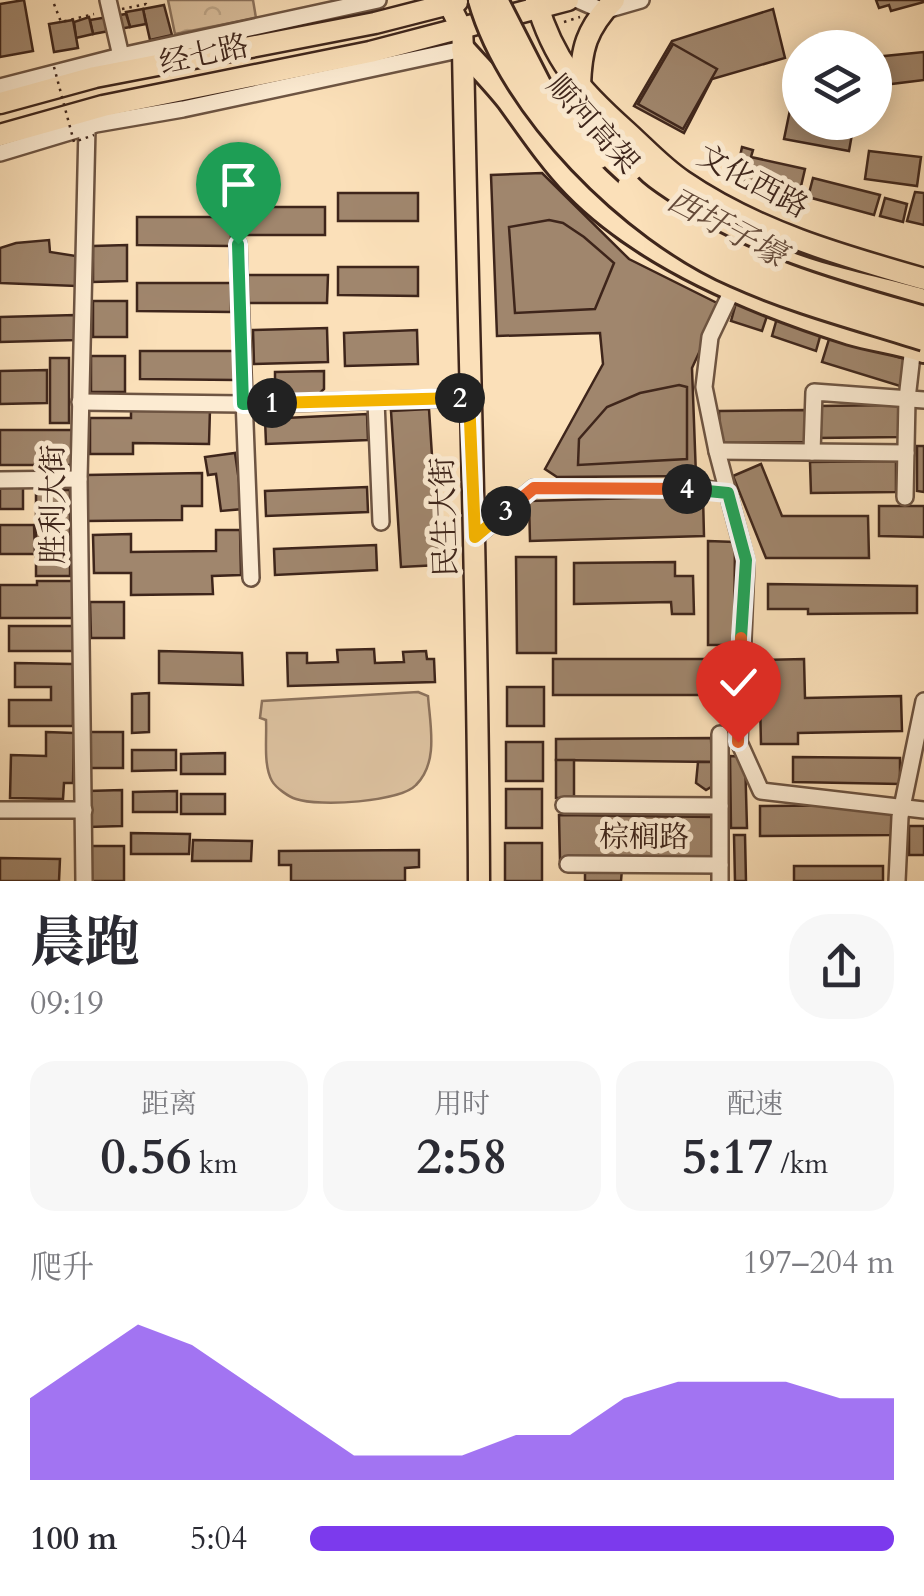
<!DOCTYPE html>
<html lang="zh">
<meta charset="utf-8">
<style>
body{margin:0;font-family:Cardo,"Noto Serif SC",serif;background:#f7f7f7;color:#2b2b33;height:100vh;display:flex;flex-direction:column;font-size:38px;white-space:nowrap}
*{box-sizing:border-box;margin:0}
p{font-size:32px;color:#7c7c81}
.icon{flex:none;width:55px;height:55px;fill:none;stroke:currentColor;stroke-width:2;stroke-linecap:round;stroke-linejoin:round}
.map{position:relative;height:881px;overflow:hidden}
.side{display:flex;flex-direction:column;background:#fff;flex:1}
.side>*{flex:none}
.buttons{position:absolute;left:782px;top:30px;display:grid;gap:20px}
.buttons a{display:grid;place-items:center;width:110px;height:110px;border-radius:50%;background:#fff;box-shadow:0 5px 25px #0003;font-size:50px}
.pin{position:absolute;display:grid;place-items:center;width:85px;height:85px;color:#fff;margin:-102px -42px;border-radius:50% 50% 50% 0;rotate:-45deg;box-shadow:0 0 10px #0007}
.pin .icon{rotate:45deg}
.km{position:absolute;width:50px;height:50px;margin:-25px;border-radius:50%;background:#222;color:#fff;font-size:28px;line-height:50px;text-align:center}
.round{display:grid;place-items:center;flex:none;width:105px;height:105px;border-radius:40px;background:#f7f7f7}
.overview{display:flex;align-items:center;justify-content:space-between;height:170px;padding:0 30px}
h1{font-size:55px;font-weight:700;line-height:75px}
.figures{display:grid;grid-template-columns:repeat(3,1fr);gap:15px;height:170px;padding:10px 30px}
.figures div{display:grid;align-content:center;border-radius:25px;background:#f7f7f7;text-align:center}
.figures b{font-size:50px;font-weight:700}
.figures small{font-size:28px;font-weight:400}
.figures p{font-size:28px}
.chart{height:280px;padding:20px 30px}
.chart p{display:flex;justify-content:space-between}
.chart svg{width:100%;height:180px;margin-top:10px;fill:#7c3aed;opacity:.7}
ul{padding:0 30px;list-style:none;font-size:32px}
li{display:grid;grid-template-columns:160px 120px 1fr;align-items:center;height:75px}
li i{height:25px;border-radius:12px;background:#7c3aed}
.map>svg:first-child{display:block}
</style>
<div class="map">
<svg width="924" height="881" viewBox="0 0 924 881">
<defs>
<pattern id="forest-crowns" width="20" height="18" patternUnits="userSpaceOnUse" patternTransform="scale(2.5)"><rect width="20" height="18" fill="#dbc09e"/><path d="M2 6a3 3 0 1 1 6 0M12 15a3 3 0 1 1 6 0" fill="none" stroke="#bda588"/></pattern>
</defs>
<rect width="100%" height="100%" fill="#fbe0b9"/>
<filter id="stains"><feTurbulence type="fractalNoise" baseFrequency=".002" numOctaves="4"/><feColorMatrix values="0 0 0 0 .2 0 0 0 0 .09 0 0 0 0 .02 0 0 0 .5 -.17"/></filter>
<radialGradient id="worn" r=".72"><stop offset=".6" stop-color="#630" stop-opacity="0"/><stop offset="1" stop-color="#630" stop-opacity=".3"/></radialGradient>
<path fill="#dbc09e" stroke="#8c725c" stroke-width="2.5" d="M418,692L428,696C430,725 439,762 416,785C400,802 319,807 296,799C289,797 276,788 272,781C263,765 267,738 266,720L260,718L262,701Z"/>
<polygon fill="url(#forest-crowns)" stroke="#8c725c" stroke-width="2.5" points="168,0 253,0 256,18 175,34"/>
<g fill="#a0866d" stroke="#3e251b" stroke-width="2.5">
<polygon points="24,0 33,51 0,57 0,4"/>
<polygon points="876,0 924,0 924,2 891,11 889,5 879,8"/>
<polygon points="164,5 172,35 150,40 143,9"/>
<polygon points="143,9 146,24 130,27 126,12"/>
<polygon points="773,9 785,58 712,79 684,133 634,106 672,41"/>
<polygon points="126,14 130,27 93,34 90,20"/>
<polygon points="89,17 93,34 76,38 74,22"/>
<polygon points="73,20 78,48 54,52 49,24"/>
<polygon points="673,44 717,69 683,129 638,104"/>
<polygon points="924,52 924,80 875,86 875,57"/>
<polygon points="790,110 800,112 800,122 854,123 849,151 784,139"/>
<polygon points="742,147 753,150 751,157 805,169 799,195 735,180"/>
<polygon points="869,151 921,157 917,186 865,179"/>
<polygon points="542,173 629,259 721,305 692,368 696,476 557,477 545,469 603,364 600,333 497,336 491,175"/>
<polygon points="813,178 880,195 874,215 808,197"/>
<polygon points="915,192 924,193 924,225 907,221"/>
<rect x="338" y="193" width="80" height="28"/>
<polygon points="885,198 907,204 903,222 880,216"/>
<rect x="245" y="207" width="80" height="28"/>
<polygon points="137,217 231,217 231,246 137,245"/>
<polygon points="549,220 563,223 584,237 614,263 595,309 515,313 509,227"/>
<polygon points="49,240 50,252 76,256 76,286 0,283 0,248 16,243"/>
<polygon points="127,245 127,281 93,282 93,246"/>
<polygon points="338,267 418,267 418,296 338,295"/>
<polygon points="247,275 328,275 327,303 247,303"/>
<polygon points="137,283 231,283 231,312 137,311"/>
<rect x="93" y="301" width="34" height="36"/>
<polygon points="736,303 768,313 762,331 731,321"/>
<polygon points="75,315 76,340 0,342 0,317"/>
<polygon points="777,318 821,333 816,351 772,336"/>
<polygon points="327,328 328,362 254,364 253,330"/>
<polygon points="417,330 418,364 345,366 344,333"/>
<polygon points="830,336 908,360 900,386 822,362"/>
<polygon points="140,351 235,351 235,380 140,379"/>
<rect x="91" y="356" width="34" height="36"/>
<rect x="50" y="358" width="19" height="65"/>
<polygon points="47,370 47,403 0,404 0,371"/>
<polygon points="324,371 324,389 318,395 289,395 275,388 275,372"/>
<polygon points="679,385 687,387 687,459 578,465 579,439 607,407 640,393"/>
<polygon points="901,405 902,437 816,438 816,406"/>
<polygon points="131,408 210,409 209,444 133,443 133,454 90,454 90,418 131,418"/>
<polygon points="429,409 439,565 401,567 391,411"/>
<polygon points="805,410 806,442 720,443 719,411"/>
<polygon points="367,414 368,440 266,444 265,419"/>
<rect x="0" y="430" width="74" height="35"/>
<polygon points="917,446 924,446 924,492 917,491"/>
<polygon points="235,453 243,509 221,511 216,474 208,475 205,457"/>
<polygon points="896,461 896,492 811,493 810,462"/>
<polygon points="761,464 782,516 868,516 869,558 766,558 733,476"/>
<polygon points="202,473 202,506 182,506 182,520 87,521 86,475"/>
<rect x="0" y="486" width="23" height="23"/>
<polygon points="367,487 368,512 266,516 265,491"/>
<rect x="36" y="490" width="34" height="86"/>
<polygon points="703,496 704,536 530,541 529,501"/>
<polygon points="879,506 924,506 924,537 879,536"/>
<polygon points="0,525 34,525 35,554 0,554"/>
<polygon points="216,530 240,530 241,575 212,576 213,594 131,595 131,573 94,573 93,535 131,534 131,552 216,551"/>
<polygon points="708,541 735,542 734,645 708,645"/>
<polygon points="376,545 377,570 275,575 274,549"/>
<polygon points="516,557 556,557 556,653 517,653"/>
<polygon points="675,562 675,576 693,576 694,614 672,614 671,602 574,604 574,563"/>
<polygon points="37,581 73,581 73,618 0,618 0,585 37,585"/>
<polygon points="768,584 917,586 917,613 808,614 808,609 768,609"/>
<polygon points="90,602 124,602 124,638 91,638"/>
<rect x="9" y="626" width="64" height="25"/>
<polygon points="374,649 375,663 404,662 403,652 426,651 427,659 434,659 435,682 288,686 287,653 307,653 307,663 338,662 337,650"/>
<polygon points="159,651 242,653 243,685 159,683"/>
<rect x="553" y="659" width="174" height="36"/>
<polygon points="804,659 805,698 901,696 902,731 798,733 798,744 761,744 759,660"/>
<polygon points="15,663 73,664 73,726 9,726 9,700 51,700 51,687 15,687"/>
<rect x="507" y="687" width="37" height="39"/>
<polygon points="149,693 149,732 132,733 132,694"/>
<polygon points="46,732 74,733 73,783 64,783 63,799 10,798 11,755 46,756"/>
<rect x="90" y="732" width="33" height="36"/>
<polygon points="711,738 712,762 556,760 556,739"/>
<rect x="506" y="742" width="37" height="39"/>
<polygon points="132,750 176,750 176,770 132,771"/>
<polygon points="225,753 225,774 181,774 181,754"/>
<polygon points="730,756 745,757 747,828 731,828"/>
<polygon points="793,757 900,758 900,784 793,782"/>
<rect x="556" y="760" width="18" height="38"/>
<polygon points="698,762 712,762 716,784 706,790 696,783"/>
<rect x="506" y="789" width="36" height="39"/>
<polygon points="122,790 122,826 88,827 88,791"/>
<polygon points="177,791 177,812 133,812 133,792"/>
<rect x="181" y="794" width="44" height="20"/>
<polygon points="893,805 893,835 760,836 760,806"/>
<polygon points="559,815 712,817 713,862 560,861"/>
<rect x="909" y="826" width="15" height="29"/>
<polygon points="131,833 190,834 189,854 131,854"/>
<polygon points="734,835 745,835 746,881 735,881"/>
<polygon points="193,840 252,841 251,861 192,861"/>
<rect x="505" y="843" width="37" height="38"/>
<rect x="90" y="846" width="34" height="35"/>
<polygon points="419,850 419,867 405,868 405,881 291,881 291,865 279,865 279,851"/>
<polygon points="0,858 60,859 59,881 0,881"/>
<rect x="794" y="866" width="89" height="15"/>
<polygon points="585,869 622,869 621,881 585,881"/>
</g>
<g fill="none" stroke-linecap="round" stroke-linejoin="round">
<defs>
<g id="minor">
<polyline points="108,0 121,56"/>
<polyline points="578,0 603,11 641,0"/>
<polyline points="0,87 121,56 378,0"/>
<polyline points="0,153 96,124 183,109 463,49"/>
<polyline points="238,244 251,578"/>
<polyline points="729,297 710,337 704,387 717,451 746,561 739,742 761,791 924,810"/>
<polyline points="376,401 381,522"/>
<polyline points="80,402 243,404 469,398"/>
<polyline points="717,451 906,453"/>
<polyline points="812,452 814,392 924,400"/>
<polyline points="0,480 79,479"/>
<polyline points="707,489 728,493"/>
<polyline points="905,497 907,399 912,355"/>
<polyline points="475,537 534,488"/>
<polyline points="720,734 720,881"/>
<polyline points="564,805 720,806"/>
<polyline points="0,810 84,810"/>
<polyline points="568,864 720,865"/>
<polyline points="84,881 79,479 87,127"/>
<polyline points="897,881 900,817 924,701"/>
</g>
<g id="major">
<path d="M447,0L462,30L463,49C468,327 478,604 479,881"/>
<path d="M536,0C553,60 579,89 625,130C644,147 662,167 683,181C756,231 840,255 924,279"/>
<path d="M580,87C581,49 586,29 614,0"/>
<polyline points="0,103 95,77 375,23 457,2"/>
<polyline points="0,135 103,106 370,52 568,0"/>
</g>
<g id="highway">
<path d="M463,49C478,66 495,83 509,101C530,130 550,160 575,186C645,258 755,303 850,333C874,340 900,343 924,351"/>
<path d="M580,89C609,159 701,223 768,255C817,277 873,286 924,301"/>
</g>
</defs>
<use href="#minor" stroke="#6d5442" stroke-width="20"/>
<use href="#major" stroke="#3e251b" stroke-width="25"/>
<use href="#highway" stroke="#3e251b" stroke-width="28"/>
<g stroke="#3e251b" stroke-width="2.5" stroke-dasharray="2.5 5" stroke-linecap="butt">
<polyline points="54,4 61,22 94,14"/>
<polyline points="122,9 146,4 148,8"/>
<polyline points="564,22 580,17"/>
<polyline points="546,488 693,489"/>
</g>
<use href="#minor" stroke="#fcebd2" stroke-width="15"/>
<use href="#major" stroke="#fbe0b9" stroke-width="20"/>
<use href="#highway" stroke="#fbe0b9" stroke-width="22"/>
<defs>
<g id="highway-bridge">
<path d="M480,0C511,109 632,230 735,275C795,302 861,319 924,339"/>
<polyline points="496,0 541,88 599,157"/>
<path d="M629,186C641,199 658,208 672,218C749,270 836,293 924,318"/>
</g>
</defs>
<use href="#highway-bridge" stroke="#3e251b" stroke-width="28" stroke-linecap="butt"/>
<polyline stroke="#3e251b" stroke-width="2.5" stroke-dasharray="2.5 5" stroke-linecap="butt" points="54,67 74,142 94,135"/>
<use href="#highway-bridge" stroke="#fbe0b9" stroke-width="22"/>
</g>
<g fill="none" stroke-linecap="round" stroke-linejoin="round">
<defs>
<polyline id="split-1" points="238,244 243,404 272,403"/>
<polyline id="split-2" points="272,403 460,398"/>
<polyline id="split-3" points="460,398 469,398 475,537 506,511"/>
<polyline id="split-4" points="506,511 534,488 687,489"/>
<polyline id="split-5" points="687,489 728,493 746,560 741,638"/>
<polyline id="split-6" points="738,742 741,638"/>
</defs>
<use href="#split-1" stroke="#fff" stroke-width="20"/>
<use href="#split-2" stroke="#fff" stroke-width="20"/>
<use href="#split-3" stroke="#fff" stroke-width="20"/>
<use href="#split-4" stroke="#fff" stroke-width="20"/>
<use href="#split-5" stroke="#fff" stroke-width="20"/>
<use href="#split-6" stroke="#fff" stroke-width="20"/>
<use href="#split-1" stroke="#22a559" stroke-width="12"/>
<use href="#split-2" stroke="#f5b400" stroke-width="12"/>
<use href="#split-3" stroke="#f5b400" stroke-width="12"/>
<use href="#split-4" stroke="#f0652b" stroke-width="12"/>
<use href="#split-5" stroke="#22a559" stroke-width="12"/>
<use href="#split-6" stroke="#f0652b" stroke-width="12"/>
</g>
<g text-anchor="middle" stroke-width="10" stroke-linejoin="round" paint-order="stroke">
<g font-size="30" fill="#3e251b" stroke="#fcebd2">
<text transform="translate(204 54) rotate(-12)" y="10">经七路</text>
<text transform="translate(593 124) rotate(48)" y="10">顺河高架</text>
<text transform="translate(753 181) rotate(28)" y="10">文化西路</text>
<text transform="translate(53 504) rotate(-90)" y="10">胜利大街</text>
<text transform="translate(444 517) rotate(-92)" y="10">民生大街</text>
<text x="644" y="847">棕榈路</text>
</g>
<g font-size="32" font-style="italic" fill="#644a3a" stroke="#fcebd2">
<text transform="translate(727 227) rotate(28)" y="11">西圩子壕</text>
</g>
</g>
<rect width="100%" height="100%" filter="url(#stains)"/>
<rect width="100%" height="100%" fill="url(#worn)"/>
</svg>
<div class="buttons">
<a><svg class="icon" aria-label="layers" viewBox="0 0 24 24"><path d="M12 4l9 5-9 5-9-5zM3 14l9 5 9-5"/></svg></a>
</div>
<div class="pin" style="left:238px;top:244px;background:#1e9e55"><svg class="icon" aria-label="arrive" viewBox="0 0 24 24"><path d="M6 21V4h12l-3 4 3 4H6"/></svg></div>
<div class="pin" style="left:738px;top:742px;background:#d93025"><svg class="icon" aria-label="check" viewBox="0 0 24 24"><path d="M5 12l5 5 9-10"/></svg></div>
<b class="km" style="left:272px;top:403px">1</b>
<b class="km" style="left:460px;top:398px">2</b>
<b class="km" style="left:506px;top:511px">3</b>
<b class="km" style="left:687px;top:489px">4</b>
</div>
<section class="side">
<div class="overview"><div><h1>晨跑</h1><p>09:19</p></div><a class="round"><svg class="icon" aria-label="share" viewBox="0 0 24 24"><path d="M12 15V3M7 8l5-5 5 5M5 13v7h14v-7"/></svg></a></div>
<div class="figures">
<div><p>距离</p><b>0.56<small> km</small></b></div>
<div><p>用时</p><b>2:58</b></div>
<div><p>配速</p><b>5:17<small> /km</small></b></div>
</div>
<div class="chart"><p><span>爬升</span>197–204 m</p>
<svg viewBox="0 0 160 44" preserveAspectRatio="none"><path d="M0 44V24L10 15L20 6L30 11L40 20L50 29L60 38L70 38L80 38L90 33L100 33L110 24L120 20L130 20L140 20L150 24L160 24V44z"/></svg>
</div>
<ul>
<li><b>100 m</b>5:04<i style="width:100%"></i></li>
</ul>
</section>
